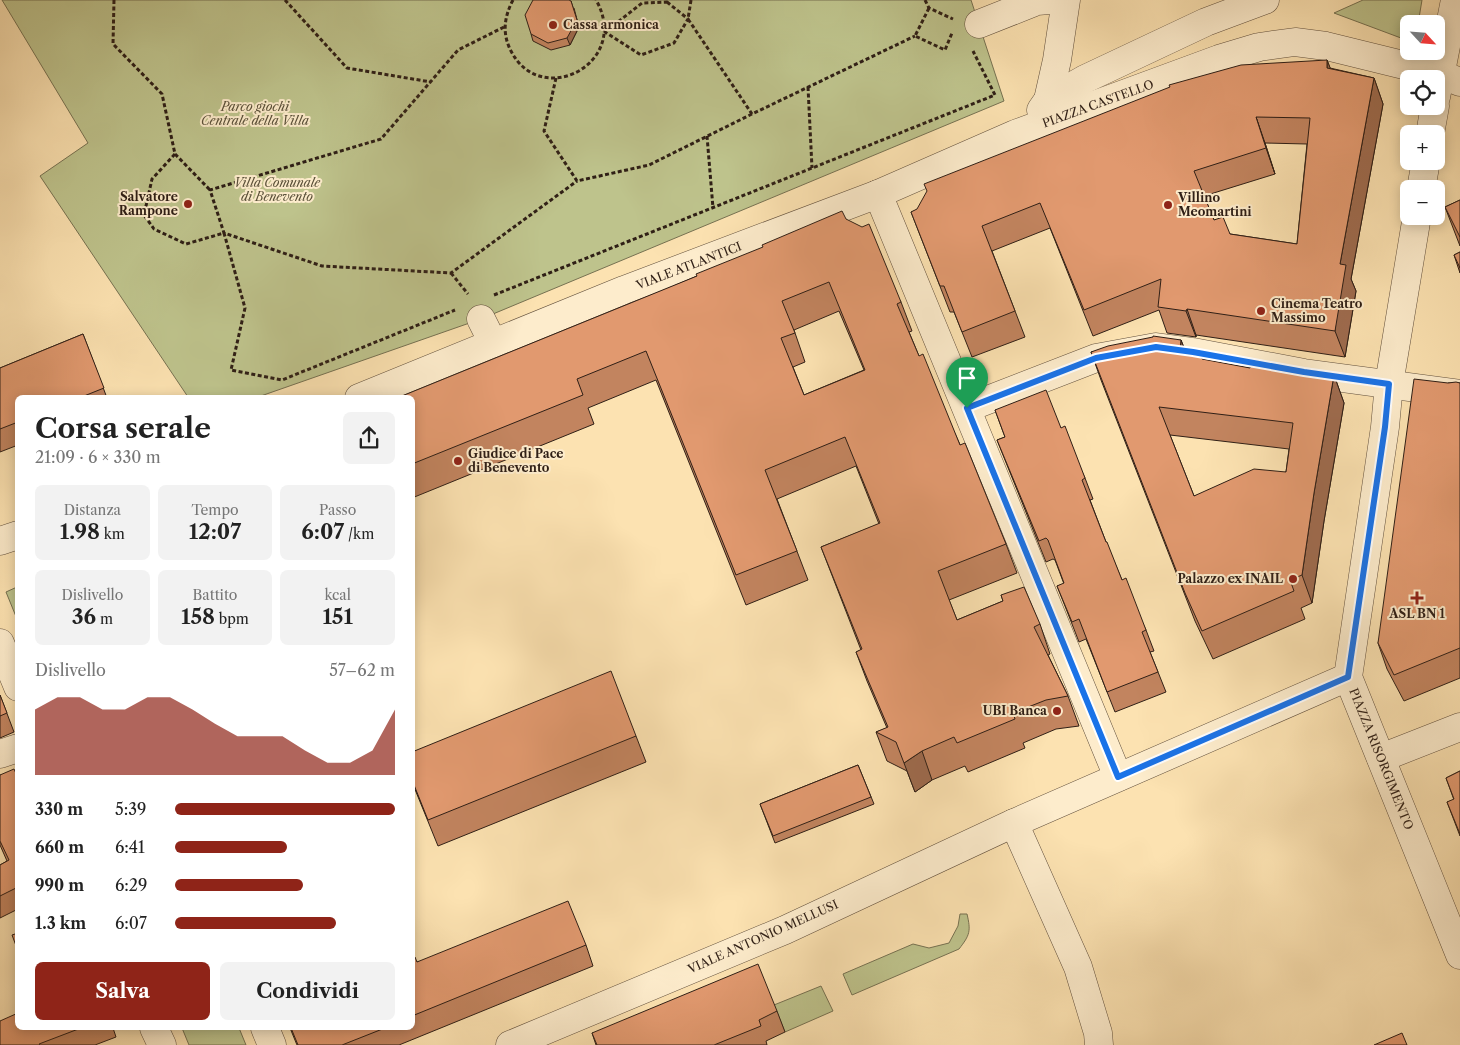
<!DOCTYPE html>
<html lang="it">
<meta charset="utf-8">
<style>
body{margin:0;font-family:"Libre Caslon Text",serif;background:#f2f2f2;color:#222;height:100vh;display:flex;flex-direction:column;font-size:19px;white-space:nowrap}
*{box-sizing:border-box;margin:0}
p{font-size:16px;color:#767676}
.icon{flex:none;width:28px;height:28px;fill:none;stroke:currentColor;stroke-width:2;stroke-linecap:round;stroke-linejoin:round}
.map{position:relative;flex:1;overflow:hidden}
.details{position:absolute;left:15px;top:395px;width:400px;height:635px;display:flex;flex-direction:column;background:#fff;border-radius:8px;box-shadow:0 2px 12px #0003}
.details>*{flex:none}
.needle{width:32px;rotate:116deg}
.tools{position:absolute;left:1400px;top:15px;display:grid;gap:10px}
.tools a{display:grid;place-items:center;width:45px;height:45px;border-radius:8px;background:#fff;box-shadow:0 2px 12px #0003;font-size:25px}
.pin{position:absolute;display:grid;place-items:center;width:42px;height:42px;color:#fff;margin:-51px -21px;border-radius:50% 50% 50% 0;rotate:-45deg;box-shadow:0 0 5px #0007}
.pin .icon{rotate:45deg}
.round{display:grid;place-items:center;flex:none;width:52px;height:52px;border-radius:8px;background:#f2f2f2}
.headline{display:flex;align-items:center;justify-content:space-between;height:85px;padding:0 20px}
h1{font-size:28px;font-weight:700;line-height:38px}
.figures{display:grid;grid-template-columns:repeat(3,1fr);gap:8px;height:85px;padding:5px 20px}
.figures div{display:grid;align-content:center;border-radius:8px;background:#f2f2f2;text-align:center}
.figures b{font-size:21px;font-weight:700}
.figures small{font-size:14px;font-weight:400}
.figures p{font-size:14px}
.chart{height:140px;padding:10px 20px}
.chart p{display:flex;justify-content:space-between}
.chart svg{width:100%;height:90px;margin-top:5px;fill:#8f2418;opacity:.7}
.action{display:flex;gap:10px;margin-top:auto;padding:10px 20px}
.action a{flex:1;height:58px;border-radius:8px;background:#8f2418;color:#fff;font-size:20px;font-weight:700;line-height:58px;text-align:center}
.action a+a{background:#f2f2f2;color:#222}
ul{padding:0 20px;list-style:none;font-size:16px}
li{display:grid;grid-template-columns:80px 60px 1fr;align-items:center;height:38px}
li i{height:12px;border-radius:6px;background:#8f2418}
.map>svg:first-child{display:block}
</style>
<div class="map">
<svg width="1460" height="1045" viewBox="0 0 1460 1045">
<rect width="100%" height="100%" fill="#fce2b1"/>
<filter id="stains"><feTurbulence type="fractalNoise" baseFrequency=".004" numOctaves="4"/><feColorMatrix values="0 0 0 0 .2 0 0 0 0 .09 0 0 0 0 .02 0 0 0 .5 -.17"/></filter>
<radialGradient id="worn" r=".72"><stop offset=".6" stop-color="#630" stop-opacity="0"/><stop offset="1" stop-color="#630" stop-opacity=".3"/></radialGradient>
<g fill="#bec38c" stroke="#767151">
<polygon points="2,0 971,0 1004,101 481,319 258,397 188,397 40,176 88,143"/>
<polygon points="1363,0 1422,0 1418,24 1409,24 1409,41 1334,13"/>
<polygon points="17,587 17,619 6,592"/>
<path d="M960,914H967C971,931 970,935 959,949L852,995L843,974L913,944L929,948L949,943L958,926Z"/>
<polygon points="821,986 833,1011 785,1032 774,1005"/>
<polygon points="182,1028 239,1028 246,1045 189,1045"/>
</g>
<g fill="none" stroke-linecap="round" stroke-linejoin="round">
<defs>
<g id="minor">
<polyline points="979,24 1037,1 1049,0"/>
<polyline points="1436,97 1455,0"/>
<polyline points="1048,100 1085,79 1206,22 1265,0"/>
<polyline points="1041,110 1048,100 1057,60 1066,0"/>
<polyline points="1430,134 1435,106"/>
<polyline points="1421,189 1426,161"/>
<polyline points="878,194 1118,777"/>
<polyline points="1417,216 1389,384 1385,427 1348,677 1460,955"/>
<polyline points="481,319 493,343"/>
<polyline points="359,398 624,290 878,194 1015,134 1219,59 1259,47 1295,42 1326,46 1440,74 1460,82"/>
<polyline points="967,408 1096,358 1156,347 1193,352 1304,373 1460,394"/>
<polyline points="0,541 18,535"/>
<polyline points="0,643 18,687"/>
<polyline points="0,754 18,748"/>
<polyline points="1381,758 1460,727"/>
<polyline points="1014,823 1078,967 1098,1033 1099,1045"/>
<polyline points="154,1028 162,1045"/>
<polyline points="265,1028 272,1045"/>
<polyline points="510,1045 785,930 1014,823 1348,677"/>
</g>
</defs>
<use href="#minor" stroke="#62503d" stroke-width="29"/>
<g stroke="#2f1f16" stroke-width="3" stroke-dasharray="4 2.5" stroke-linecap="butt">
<polyline points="114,0 113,44 162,94 175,154 152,179 144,215 154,229 186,244 224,233 245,308 231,370 282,380 455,310"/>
<polyline points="285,0 347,68 431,82"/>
<path d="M513,0C504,17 502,34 511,51C541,110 632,63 596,0"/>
<polyline points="691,0 688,19 752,114"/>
<polyline points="925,0 929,8 953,19"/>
<polygon points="667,2 688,19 674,43 641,55 605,32 642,3"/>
<polyline points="929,8 915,36 945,50 952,33"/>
<polyline points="504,27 458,50 381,139 210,190 224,233 322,266 451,273 577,181"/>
<polyline points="556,78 544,131 577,181 649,165 752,114 915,36"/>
<polyline points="808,87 812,168"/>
<polyline points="707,136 713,208"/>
<polyline points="175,154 210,190"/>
<polyline points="451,273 468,294"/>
<polyline points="494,295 995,95 973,51"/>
</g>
<use href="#minor" stroke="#fdeccc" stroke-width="28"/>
</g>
<g fill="#c2845f" stroke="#2f1f16" fill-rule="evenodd">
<polygon points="574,8 579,27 570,45 551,50 533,41 531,34"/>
<path d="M1327,60L1330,68L1374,78L1383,104L1351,279L1356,291L1345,357L1196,335V337L1167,333L1159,310L1093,336L1050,228L992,251L1025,337L972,357L954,312H950L911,212ZM1265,143L1307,144L1297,244L1230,234L1214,220L1204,196L1275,174Z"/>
<polygon points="1460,200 1460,246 1445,207"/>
<path d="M846,219L901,302L912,331L909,332L919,356L1006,544L1017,573L949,600L957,620L1003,601L1001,595L1040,624L1050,654L1048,655L1068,696L1079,726L1056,729L1023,743L1025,748L968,772L965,766L932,780L915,792L907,771L887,761L876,732L887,728L867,681L856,652L861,650L821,547L879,524L856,466L777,499L808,580L746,605L656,380L588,408L594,424L412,498V398L697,276ZM839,311L864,370L804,395L793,367L805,362L794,330Z"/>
<polygon points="1460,252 1460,273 1454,255"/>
<polygon points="83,334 107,398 18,398 18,445 0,452 0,368"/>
<path d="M1181,340L1186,353L1202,355L1204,360L1250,368L1280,366L1281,368L1334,375L1344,403L1324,521L1312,603L1301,608L1305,619L1213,659L1195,621L1101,380L1091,352ZM1170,435L1289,449L1286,472L1194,496Z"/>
<polygon points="1448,383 1460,383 1460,678 1404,701 1387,669 1378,643"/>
<polygon points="995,410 1061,428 1085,478 1093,499 1090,500 1106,542 1122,580 1146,630 1154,651 1150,652 1166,692 1115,712 1086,639 1079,642 1065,606 1057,586 1064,584 1055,560 1053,559 1046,562 1005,460 997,440 1005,437"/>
<polygon points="0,695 14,732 0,738"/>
<polygon points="636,736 646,762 438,846 412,782 412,752"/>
<polygon points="858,765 874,804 775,843 760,804"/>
<polygon points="1460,771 1460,836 1447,802 1454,800 1446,778"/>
<polygon points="0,775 18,778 18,909 0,918 0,865 7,861 0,845"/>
<polygon points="586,945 593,966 399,1045 297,1045 290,1028 412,1028 412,958 417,962"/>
<polygon points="777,1011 785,1032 766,1041 767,1045 596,1045 592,1033"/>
<polygon points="18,1028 113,1028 116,1037 95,1045 0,1045"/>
</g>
<g fill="#9e6b4e" stroke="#2f1f16">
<polygon points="571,1 579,27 570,45 567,38"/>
<polygon points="1327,60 1337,85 1327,68"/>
<polygon points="1374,78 1383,104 1351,279 1356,291 1345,357 1335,331 1340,264"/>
<polygon points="1256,117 1265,143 1275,174 1266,148"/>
<polygon points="1187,309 1196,335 1196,337 1186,311"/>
<polygon points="1181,340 1192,368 1180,352"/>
<polygon points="1334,375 1344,403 1324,521 1312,603 1302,575 1314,493"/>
<polygon points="922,751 932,780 915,792 904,763"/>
</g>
<g fill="#e1996f" stroke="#2f1f16" fill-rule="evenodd">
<polygon points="533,0 569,0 571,1 577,20 567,38 548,43 531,34 525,15"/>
<path d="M1327,60V68L1374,78L1340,264L1346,265L1335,331L1187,309L1186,311L1158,307L1161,279L1084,310L1040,203L982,226L1015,311L962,332L944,286H940L911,212L917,209L927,191L924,184L1170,87L1169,85L1241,65ZM1256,117L1310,118L1297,244L1230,234L1223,217L1214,220L1194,171L1266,148Z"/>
<polygon points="1460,200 1460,237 1445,207"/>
<path d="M842,211L846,219L862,227L869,224L901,302L897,304L919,356L923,354L960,445L965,443L1006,544L938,571L957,620L1003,601L1001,595L1024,587L1040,624L1034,627L1068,696L1046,700L1013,713L1015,719L957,743L954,737L922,751L904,763L896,742L876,732L888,727L856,652L862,649L821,547L880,523L845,437L765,470L797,551L736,575L646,351L577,379L583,395L412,464V398H397L697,276L696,274L763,247L762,245ZM829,282L865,370L804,395L781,338L795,333L782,301Z"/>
<polygon points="1460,252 1460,268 1454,255"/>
<polygon points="83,334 104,388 79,398 18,398 18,422 0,429 0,368"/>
<path d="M1153,336L1181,340L1180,352L1202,355V359L1250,368L1251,362L1280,366V367L1334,375L1314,493L1302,575L1290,580L1294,591L1202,631L1185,593L1091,352L1108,346L1153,337ZM1159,407L1293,423L1286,472L1254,469L1194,496Z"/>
<polygon points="1414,379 1448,383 1456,382 1460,383 1460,648 1394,675 1378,643"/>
<polygon points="1046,390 1061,428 1065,426 1085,478 1082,480 1106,542 1107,542 1122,580 1126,578 1146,630 1142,632 1158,672 1107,692 1079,619 1072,622 1057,586 1064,583 1048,540 1046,538 1039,541 997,440 1005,437 995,410"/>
<polygon points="611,671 636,736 428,820 412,780 412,752"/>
<polygon points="0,695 7,713 0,716"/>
<polygon points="858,765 871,797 773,836 760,804"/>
<polygon points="14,769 18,778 18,887 0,896 0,865 9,860 0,841 0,775"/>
<polygon points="1460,771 1460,834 1447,802 1454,799 1446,778"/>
<polygon points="568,901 586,945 412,1016 412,958 415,957 417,962"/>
<polygon points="18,933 18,951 12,935"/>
<polygon points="758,964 777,1011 759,1020 761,1026 714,1045 597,1045 592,1033"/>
<polygon points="18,1013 18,1028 81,1028 39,1044 40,1045 0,1045 0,1021"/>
<polygon points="291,1028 385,1028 342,1045 298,1045"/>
<polygon points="1402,1033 1407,1045 1374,1045"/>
</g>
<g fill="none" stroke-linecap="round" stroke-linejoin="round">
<defs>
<polygon id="route" points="1156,347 1193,352 1304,372 1389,384 1385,427 1348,677 1118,777 967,408 1096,358"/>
</defs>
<use href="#route" stroke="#fff" stroke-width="10"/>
<use href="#route" stroke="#1a73e8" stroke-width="6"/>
</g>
<g fill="#8f2418" stroke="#fdeccc" stroke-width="2">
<circle cx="553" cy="25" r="5"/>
<circle cx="188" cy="204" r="5"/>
<circle cx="1168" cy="205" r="5"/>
<circle cx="1261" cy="311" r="5"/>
<circle cx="458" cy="461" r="5"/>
<circle cx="1293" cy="579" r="5"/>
<path d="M1414.5 590.5h5v5h5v5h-5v5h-5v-5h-5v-5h5z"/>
<circle cx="1057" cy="711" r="5"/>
</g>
<g text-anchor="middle" stroke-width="4" stroke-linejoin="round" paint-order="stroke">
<g font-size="12" font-weight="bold" fill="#2f1f16" stroke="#fdeccc" text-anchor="start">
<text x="563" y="29">Cassa armonica</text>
<text x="178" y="201" text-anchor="end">Salvatore<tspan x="178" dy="14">Rampone</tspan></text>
<text x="1178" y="202">Villino<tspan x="1178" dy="14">Meomartini</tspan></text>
<text x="1271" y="308">Cinema Teatro<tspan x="1271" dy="14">Massimo</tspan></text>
<text x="468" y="458">Giudice di Pace<tspan x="468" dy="14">di Benevento</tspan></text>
<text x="1283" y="583" text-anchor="end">Palazzo ex INAIL</text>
<text x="1417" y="618" text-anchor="middle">ASL BN 1</text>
<text x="1047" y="715" text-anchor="end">UBI Banca</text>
</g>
<g font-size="12" fill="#2f1f16" stroke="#fdeccc">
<text transform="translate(1098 104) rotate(-20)" y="4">PIAZZA CASTELLO</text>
<text transform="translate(689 266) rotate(-21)" y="4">VIALE ATLANTICI</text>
<text transform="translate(1381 759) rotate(68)" y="4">PIAZZA RISORGIMENTO</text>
<text transform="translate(763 937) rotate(-24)" y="4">VIALE ANTONIO MELLUSI</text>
</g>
<g font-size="12" font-style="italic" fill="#5a5039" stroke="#fdeccc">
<text x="255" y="111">Parco giochi<tspan x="255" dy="14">Centrale della Villa</tspan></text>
<text x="277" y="187">Villa Comunale<tspan x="277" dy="14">di Benevento</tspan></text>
</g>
</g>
<rect width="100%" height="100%" filter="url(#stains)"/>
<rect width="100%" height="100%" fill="url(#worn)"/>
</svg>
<div class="tools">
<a><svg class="needle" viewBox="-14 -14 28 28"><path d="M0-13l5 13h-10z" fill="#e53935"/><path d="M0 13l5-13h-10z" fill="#767676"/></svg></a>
<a><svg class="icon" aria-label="locate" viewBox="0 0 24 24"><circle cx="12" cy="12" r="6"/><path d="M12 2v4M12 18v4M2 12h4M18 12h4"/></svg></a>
<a>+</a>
<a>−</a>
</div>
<div class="pin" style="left:967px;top:408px;background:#1e9e55"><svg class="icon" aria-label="arrive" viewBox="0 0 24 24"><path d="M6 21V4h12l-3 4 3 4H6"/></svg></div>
<section class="details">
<div class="headline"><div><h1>Corsa serale</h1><p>21:09 · 6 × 330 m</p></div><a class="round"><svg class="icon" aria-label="share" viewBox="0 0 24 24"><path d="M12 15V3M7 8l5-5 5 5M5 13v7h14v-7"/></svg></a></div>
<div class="figures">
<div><p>Distanza</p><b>1.98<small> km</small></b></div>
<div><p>Tempo</p><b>12:07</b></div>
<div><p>Passo</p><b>6:07<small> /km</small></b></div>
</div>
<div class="figures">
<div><p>Dislivello</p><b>36<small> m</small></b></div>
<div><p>Battito</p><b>158<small> bpm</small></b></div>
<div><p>kcal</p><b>151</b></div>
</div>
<div class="chart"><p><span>Dislivello</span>57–62 m</p>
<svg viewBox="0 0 160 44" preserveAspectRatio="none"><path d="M0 44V12L10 6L20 6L30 12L40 12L50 6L60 6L70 12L80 19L90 25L100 25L110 25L120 32L130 38L140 38L150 32L160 12V44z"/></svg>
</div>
<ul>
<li><b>330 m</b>5:39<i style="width:100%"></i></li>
<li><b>660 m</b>6:41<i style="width:51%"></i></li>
<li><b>990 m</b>6:29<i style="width:58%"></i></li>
<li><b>1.3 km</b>6:07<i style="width:73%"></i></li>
</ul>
<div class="action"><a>Salva</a><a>Condividi</a></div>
</section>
</div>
